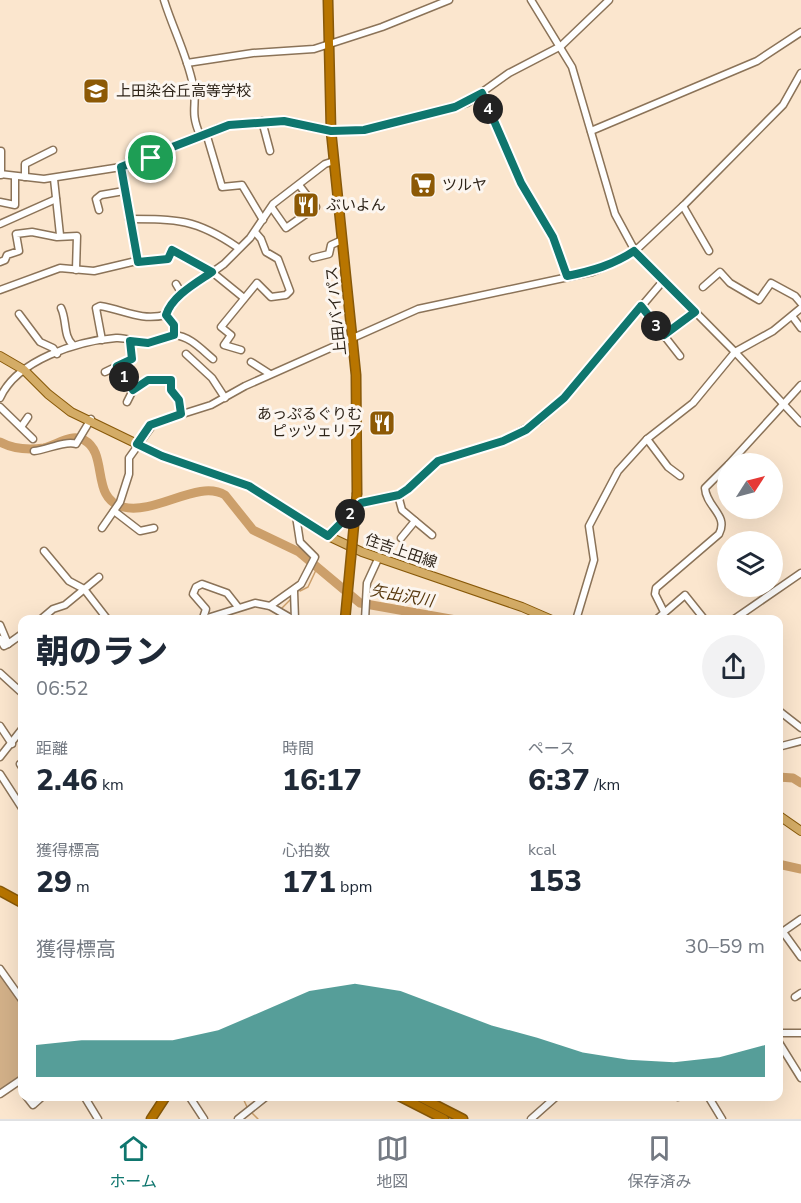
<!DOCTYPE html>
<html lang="ja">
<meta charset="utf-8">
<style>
body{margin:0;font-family:"Nunito Sans","Noto Sans JP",sans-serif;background:#f2f2f3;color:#1f2937;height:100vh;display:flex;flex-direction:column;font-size:22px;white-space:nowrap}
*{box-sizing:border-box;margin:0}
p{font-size:20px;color:#747a83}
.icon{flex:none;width:33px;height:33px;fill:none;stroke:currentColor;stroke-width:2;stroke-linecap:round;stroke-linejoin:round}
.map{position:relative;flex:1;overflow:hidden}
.side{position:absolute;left:18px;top:615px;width:765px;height:486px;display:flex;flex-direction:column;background:#fff;border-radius:12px;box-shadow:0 6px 24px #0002}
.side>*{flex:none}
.needle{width:39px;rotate:54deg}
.fabs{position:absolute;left:717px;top:453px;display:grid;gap:12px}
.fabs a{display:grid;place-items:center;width:66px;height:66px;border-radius:50%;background:#fff;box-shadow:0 6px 24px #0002;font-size:30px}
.pin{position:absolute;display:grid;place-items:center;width:51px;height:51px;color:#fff;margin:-26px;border:3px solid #fff;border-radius:50%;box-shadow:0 2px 6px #0007}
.km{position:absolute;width:30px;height:30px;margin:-15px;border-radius:50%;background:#222;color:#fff;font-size:16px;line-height:30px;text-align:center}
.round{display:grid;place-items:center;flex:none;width:63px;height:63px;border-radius:32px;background:#f2f2f3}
.headline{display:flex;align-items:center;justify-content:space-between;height:102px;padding:0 18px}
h1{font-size:33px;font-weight:800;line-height:45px}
.stats{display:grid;grid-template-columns:repeat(3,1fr);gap:9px;height:102px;padding:6px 18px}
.stats div{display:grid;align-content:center}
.stats b{font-size:30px;font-weight:800}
.stats small{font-size:16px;font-weight:400}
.stats p{font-size:16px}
.chart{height:168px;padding:12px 18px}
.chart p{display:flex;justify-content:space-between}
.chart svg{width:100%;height:108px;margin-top:6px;fill:#0f766e;opacity:.7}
.tab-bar{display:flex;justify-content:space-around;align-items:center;height:84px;border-top:2px solid #e0e1e3;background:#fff;font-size:16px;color:#747a83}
.tab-bar a{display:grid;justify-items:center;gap:3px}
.tab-bar .on{color:#0f766e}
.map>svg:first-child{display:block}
</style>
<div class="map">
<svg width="801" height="1119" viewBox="0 0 801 1119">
<rect width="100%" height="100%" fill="#fbe6ce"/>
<polygon fill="#d3b189" points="0,975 22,1006 22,1072 20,1077 0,1090"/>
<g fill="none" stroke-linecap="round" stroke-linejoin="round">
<g stroke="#cc9f6a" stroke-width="1.5">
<polyline points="300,591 308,587 317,568"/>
<polyline points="282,608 291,599"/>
<polyline points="281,616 282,620"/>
<polyline points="242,1096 247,1107"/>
<polyline points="251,1112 258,1119"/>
</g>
<g stroke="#cc9f6a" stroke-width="9">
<path d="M0,442C13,449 30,450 44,448C57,445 71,433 84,440C109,453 90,499 123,507C156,515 198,479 225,495L253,530L299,552L360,603L456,620"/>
<polyline points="778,777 793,778 801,783"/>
<polyline points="778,864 801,869"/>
</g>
<defs>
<g id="minor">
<path d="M164,0C173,29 187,55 193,85C198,106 189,110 200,135"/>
<polyline points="531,0 572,67 615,214 635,251 735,352 801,423"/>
<polyline points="187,63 253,53 314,49 382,27 449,0"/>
<polyline points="482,93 521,183 553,237 567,276"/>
<polyline points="262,121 270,151"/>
<polyline points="591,131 757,61 801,32"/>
<polyline points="206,133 222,187 242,185 263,220"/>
<polyline points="121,167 139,262"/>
<polyline points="0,174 44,179 121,167 151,158 218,128 242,123 284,121 331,131 364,130 455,107 467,103 509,73 561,46 609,0"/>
<polyline points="1,175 1,151"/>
<polyline points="25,177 25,164 53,150"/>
<polyline points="54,179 60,235"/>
<polyline points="0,202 15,205 15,177"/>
<polyline points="683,206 709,251"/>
<polyline points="272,208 286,228 316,207 299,185"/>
<polyline points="99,210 96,199 101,195 124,191"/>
<path d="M129,219C177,219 196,219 237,247"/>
<polyline points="0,224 56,199"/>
<polyline points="313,258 329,254 331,245 342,240"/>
<polyline points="0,262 5,260 7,255 19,251 16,234 32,232 57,237 77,236 76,270"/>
<polyline points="176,284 182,294"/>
<polyline points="703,287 720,272 730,283 759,300 771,283 795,296 801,303"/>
<polyline points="0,290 60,268 94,271 132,262 168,259 172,250 212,272 244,298"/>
<polyline points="641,306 680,356"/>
<path d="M61,308C67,320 63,336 73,345"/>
<polyline points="19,314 40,342 53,348 57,354"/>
<polyline points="166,315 174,325 174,335"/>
<polyline points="792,316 801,328"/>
<polyline points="664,335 695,312"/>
<path d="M102,340L96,308L100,306C125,310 139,321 166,315L168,309L182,294L224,264L250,238L273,204L325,164L334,161"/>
<polyline points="241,350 224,345 231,335 221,327 257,283 271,297 286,295 290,291 278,259 266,252 261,239 255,232"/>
<polyline points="186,354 212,378 225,398"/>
<polyline points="251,362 270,374"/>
<polyline points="116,366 133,390 148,380 171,380 171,390 179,400 181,415"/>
<polyline points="105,372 132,359 130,341"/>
<path d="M0,398C17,360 77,341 116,338C128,337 136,344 148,343C157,342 166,335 174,335C190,336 202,350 213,359"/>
<polyline points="127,402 133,390"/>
<polyline points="0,407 33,439"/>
<polyline points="21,427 28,417"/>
<polyline points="647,439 668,467 680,476"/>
<path d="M34,451C46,450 66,440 76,444L91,419"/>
<polyline points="729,464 801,385"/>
<polyline points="398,495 402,510 432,535"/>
<polyline points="114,511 140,531 154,528"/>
<polyline points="102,528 120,502 129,474 129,458 154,423 211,405 245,386 418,309 592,272 616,262 635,251 685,204 783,105 801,73"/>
<polyline points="328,536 361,503 398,495 408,489 438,461 503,441 539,421 564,398 663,281"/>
<polyline points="401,538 415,521"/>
<polyline points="44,551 69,581 84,589 108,620"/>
<polyline points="294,591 295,620"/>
<polyline points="270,606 301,584 315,557 300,542 296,516"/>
<path d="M664,612L655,594L656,588L719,534C729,515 706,507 705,488L728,465"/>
<polyline points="203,618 206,609 193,594 196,587 202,584 227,593 238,607"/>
<polyline points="40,620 53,609 65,605 99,577"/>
<polyline points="201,620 255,603 270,606 294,620"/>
<polyline points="365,620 367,583 378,559"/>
<polyline points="576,620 594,560 589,526 618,471 647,439 693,403 735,352 773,331 801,308"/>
<polyline points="656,620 685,595 705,620"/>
<polyline points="733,620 801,573"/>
<polyline points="0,625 8,644 22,634"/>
<polyline points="0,639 4,646 8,644"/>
<polyline points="0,673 22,693"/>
<polyline points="778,710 801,728"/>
<polyline points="0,726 12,744"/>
<polyline points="778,747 801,741"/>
<polyline points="0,757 22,729"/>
<polyline points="20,764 22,767"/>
<polyline points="0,774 22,808"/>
<polyline points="783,932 801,957"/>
<polyline points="778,935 801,919"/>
<polyline points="0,969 22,1000"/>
<polyline points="795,997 801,993"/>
<polyline points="778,1033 801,1033"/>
<polyline points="778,1041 801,1078"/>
<polyline points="0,1094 22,1079"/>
<polyline points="26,1096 33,1105 43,1096"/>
<polyline points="84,1096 98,1119"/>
<polyline points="189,1096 204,1119"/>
<polyline points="708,1096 722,1119"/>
<polyline points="678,1097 680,1096"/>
<polyline points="238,1119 267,1096"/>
<polyline points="531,1119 557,1096"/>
</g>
<g id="major">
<polyline points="0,356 24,370 48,394 71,412 162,456 249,486 328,536 362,552 522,607 552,620"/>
<polyline points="778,815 801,831"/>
</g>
<g id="highway">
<polyline points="328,0 331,131 356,375 357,493"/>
<polyline points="0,891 22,903"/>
<polyline points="399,1096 444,1119"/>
<polyline points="418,1096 463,1119"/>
<polyline points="151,1119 166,1096"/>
</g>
</defs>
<use href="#minor" stroke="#8b7358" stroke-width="9"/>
<use href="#major" stroke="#885909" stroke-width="10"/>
<use href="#highway" stroke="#885909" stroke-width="11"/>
<use href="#minor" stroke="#fff" stroke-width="6"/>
<use href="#major" stroke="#d4ac66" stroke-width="8"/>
<use href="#highway" stroke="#b87500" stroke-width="8"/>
<defs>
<polyline id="highway-bridge" points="345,620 357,493"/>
</defs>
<use href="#highway-bridge" stroke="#885909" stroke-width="11" stroke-linecap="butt"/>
<use href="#highway-bridge" stroke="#b87500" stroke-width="8"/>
</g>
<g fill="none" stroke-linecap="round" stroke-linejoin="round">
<defs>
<path id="route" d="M482,93L521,183L553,237L567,276C592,271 613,265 634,251L695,312L664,335L641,306L564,398L526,430L503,441L438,461L408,489L399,495L361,503L328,536L249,486L162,456L137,444L150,425L181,414L179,400L171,390V380H148L133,390L117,366L132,359L130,341L148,343L174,335V325L166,315C172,296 196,283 212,272L172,250L168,259L138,262L121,167L229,125L284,121L331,131L364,130L455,107Z"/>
</defs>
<use href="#route" stroke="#fff" stroke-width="12"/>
<use href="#route" stroke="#0f766e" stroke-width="8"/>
</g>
<defs>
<symbol id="school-square" viewBox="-11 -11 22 22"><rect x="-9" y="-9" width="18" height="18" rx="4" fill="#8c5905" stroke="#fcf6f0"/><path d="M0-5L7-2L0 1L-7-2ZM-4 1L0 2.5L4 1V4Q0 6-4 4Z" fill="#fff"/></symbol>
<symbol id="supermarket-square" viewBox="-11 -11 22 22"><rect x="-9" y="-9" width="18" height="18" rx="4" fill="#8c5905" stroke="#fcf6f0"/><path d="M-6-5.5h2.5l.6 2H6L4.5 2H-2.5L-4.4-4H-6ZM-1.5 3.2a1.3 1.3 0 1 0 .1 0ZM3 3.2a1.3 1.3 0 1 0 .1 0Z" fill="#fff"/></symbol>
<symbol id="restaurant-square" viewBox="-11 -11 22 22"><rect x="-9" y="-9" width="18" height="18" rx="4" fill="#8c5905" stroke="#fcf6f0"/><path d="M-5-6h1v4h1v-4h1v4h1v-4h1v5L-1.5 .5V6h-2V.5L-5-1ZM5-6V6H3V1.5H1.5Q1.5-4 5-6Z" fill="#fff"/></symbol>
</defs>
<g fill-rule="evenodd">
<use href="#school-square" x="81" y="76" width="30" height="30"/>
<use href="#supermarket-square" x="408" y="170" width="30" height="30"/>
<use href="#restaurant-square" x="291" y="190" width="30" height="30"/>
<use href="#restaurant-square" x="367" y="408" width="30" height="30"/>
</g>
<g text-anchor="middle" stroke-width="6" stroke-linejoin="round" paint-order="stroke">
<g font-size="15" fill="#2e2419" stroke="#fcf6f0" text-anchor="start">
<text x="116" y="96">上田染谷丘高等学校</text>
<text x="442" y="190">ツルヤ</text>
<text x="326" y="210">ぶいよん</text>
<text x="362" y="419" text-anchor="end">あっぷるぐりむ<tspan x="362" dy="17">ピッツェリア</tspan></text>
</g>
<g font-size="15" fill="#2e2419" stroke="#fcf6f0">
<text transform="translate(336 311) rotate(-96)" y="5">上田バイパス</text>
<text transform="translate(401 551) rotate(19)" y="5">住吉上田線</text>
</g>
<g font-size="16" font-style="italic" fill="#593a10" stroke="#fcf6f0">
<text transform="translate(402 595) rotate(10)" y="6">矢出沢川</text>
</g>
</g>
</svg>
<div class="fabs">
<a><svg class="needle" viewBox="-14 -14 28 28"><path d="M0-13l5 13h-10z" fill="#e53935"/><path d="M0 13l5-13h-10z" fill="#747a83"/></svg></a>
<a><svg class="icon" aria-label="layers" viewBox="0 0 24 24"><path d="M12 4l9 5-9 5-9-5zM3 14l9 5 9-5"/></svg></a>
</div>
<div class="pin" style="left:151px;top:158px;background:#1e9e55"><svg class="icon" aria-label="arrive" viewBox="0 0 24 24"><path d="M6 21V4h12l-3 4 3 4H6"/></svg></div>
<b class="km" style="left:124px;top:377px">1</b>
<b class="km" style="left:350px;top:514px">2</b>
<b class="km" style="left:656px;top:326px">3</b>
<b class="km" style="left:488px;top:109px">4</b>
<section class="side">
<div class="headline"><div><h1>朝のラン</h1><p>06:52</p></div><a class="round"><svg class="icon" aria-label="share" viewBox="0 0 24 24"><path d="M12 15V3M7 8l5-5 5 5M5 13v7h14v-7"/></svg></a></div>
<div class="stats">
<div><p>距離</p><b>2.46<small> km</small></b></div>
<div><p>時間</p><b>16:17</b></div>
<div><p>ペース</p><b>6:37<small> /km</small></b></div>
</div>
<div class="stats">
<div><p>獲得標高</p><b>29<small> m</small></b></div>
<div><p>心拍数</p><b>171<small> bpm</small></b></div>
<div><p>kcal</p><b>153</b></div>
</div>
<div class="chart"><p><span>獲得標高</span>30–59 m</p>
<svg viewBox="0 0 160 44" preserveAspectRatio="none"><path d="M0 44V31L10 29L20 29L30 29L40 25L50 17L60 9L70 6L80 9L90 16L100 23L110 28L120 34L130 37L140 38L150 36L160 31V44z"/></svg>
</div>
</section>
</div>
<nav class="tab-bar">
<a class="on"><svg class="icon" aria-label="home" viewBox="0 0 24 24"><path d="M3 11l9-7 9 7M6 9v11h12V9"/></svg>ホーム</a>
<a><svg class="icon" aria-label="map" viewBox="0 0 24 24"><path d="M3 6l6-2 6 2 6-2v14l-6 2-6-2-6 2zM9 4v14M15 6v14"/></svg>地図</a>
<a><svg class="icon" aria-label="saved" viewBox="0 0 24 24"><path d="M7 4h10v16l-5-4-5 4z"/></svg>保存済み</a>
</nav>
